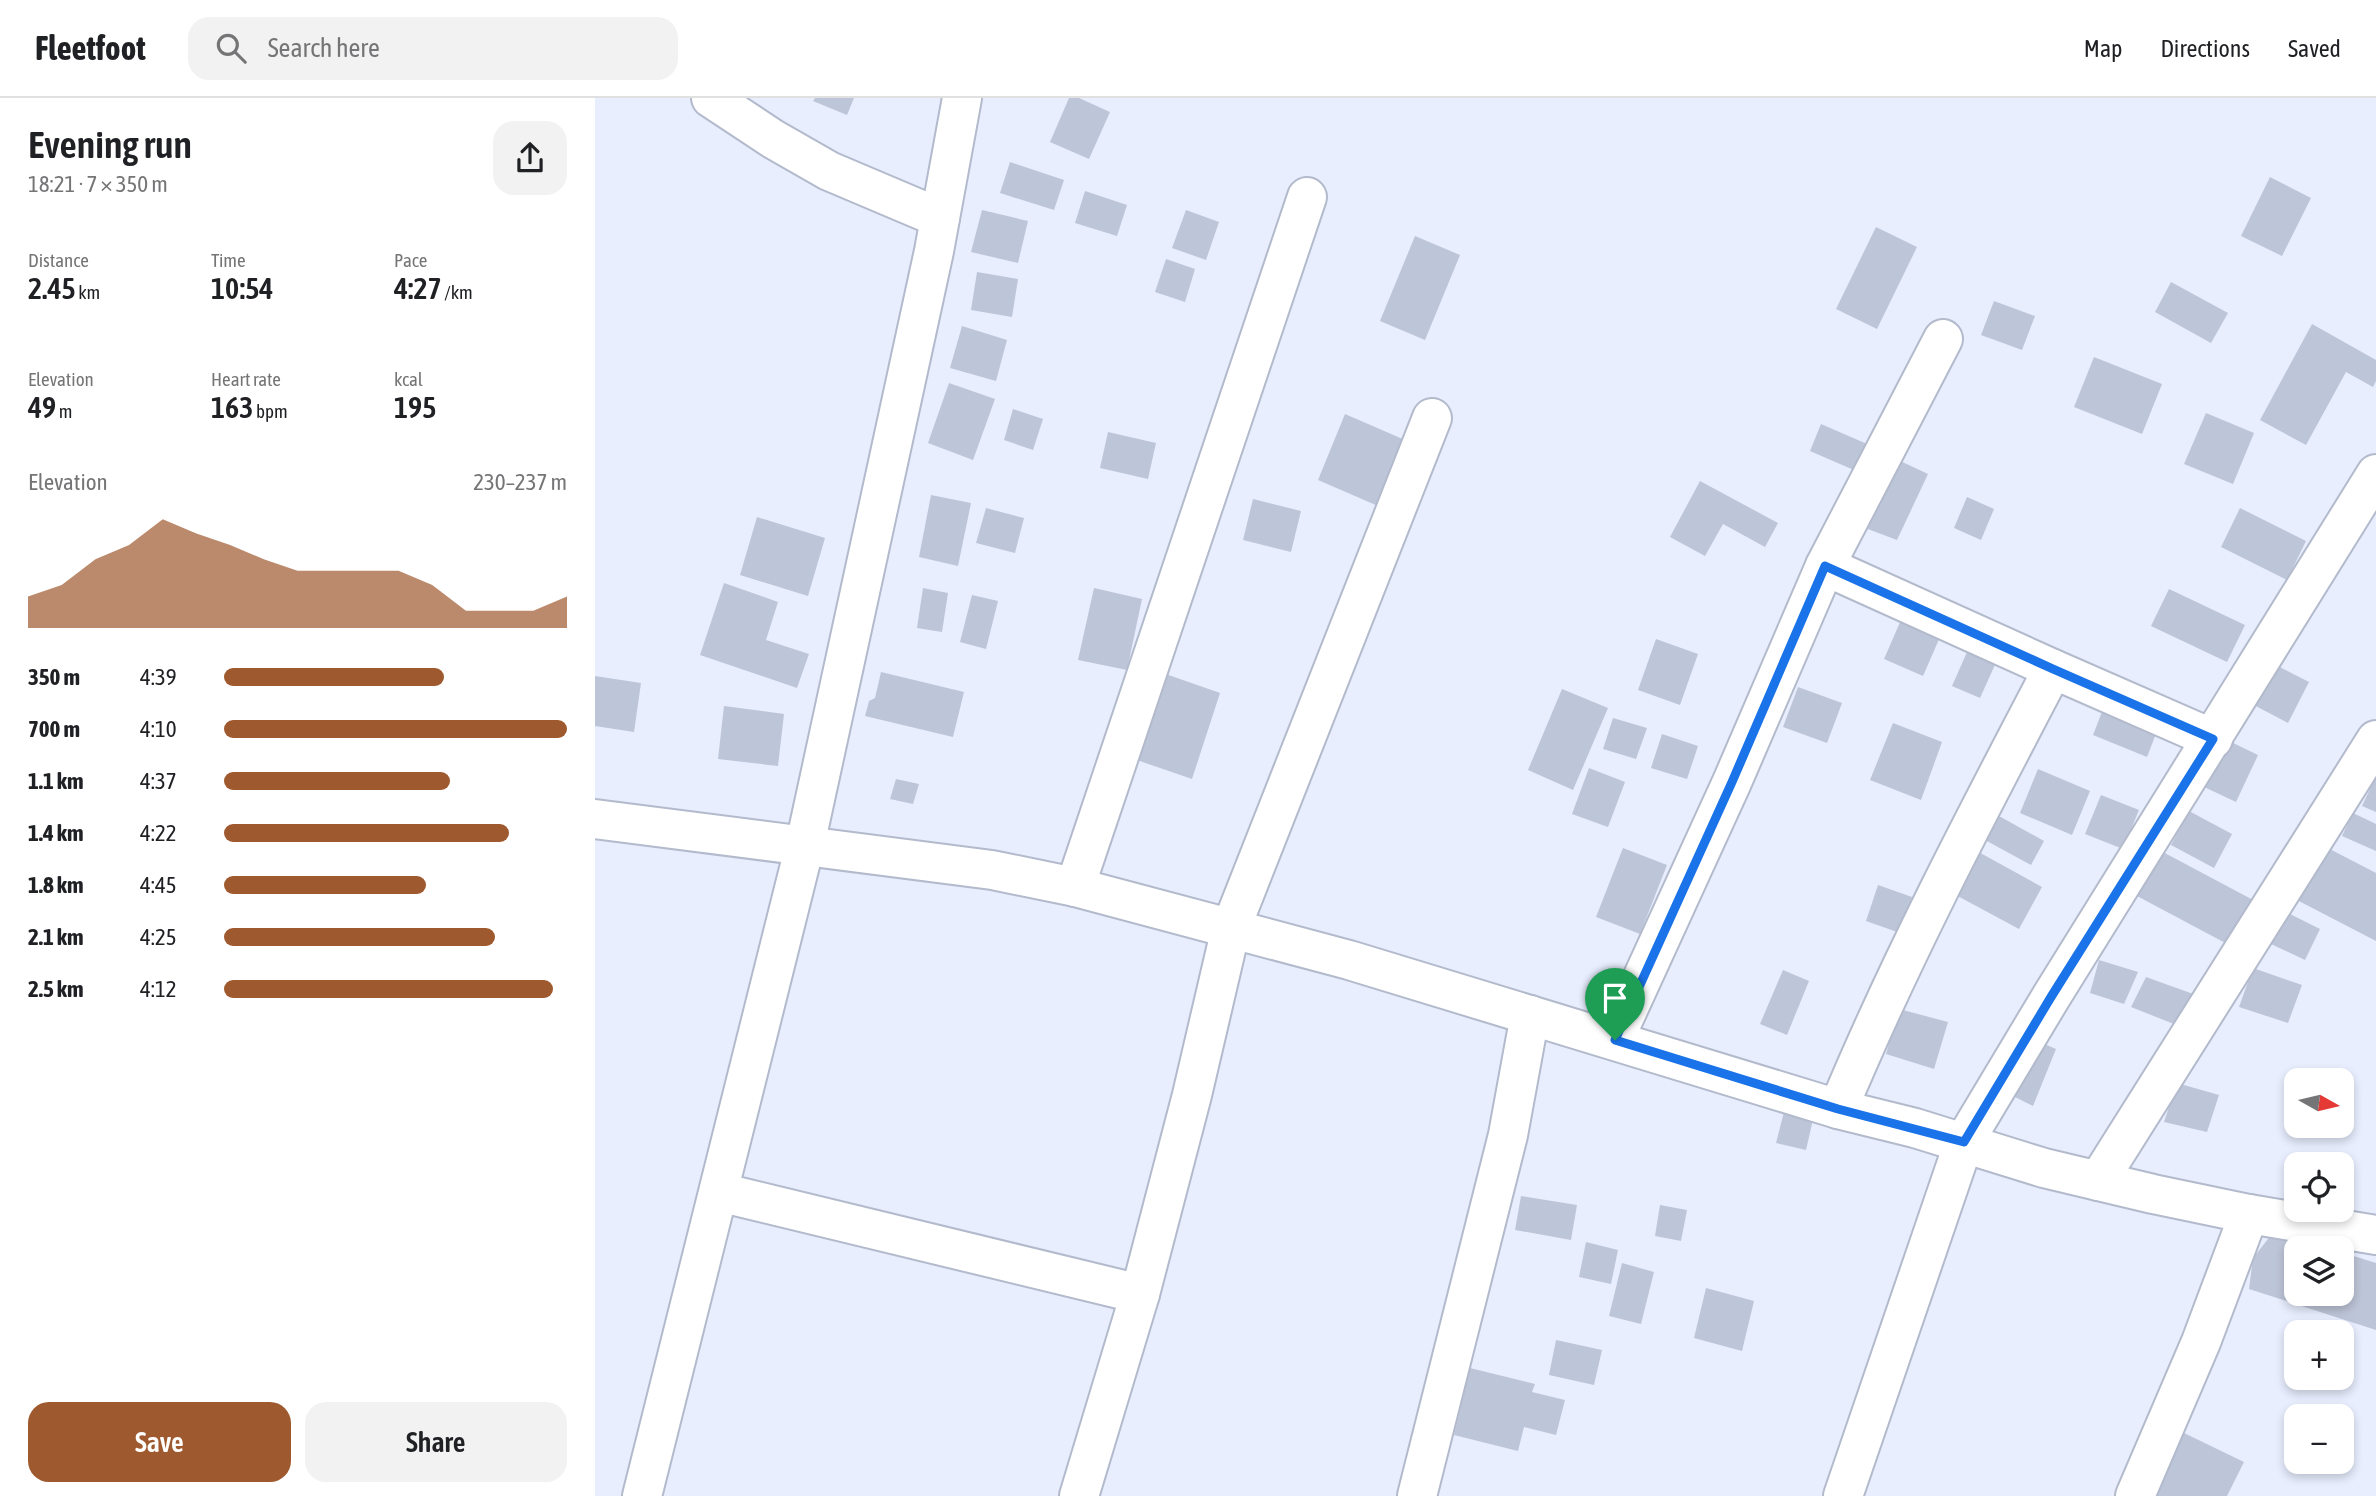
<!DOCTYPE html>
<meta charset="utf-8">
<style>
body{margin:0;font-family:"Asap Condensed",sans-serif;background:#f2f2f2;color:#202124;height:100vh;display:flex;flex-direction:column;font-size:26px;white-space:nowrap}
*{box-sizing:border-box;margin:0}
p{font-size:23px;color:#757577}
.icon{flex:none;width:38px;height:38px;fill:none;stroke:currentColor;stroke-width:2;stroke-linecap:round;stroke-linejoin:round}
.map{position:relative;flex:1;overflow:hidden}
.sheet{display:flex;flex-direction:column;background:#fff;width:595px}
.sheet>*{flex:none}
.needle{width:46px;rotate:98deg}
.fabs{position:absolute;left:1689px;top:970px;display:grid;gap:14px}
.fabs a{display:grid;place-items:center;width:70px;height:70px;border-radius:14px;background:#fff;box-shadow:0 4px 10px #0003;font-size:35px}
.pin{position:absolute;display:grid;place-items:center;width:60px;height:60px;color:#fff;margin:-72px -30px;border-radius:50% 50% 50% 0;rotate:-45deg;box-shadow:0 0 7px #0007}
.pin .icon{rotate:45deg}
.round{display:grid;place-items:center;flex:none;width:74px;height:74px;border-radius:21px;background:#f2f2f2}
.headline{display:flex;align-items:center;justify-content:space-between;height:119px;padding:0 28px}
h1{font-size:38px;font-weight:600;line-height:52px}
.figures{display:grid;grid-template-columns:repeat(3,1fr);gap:10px;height:119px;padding:7px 28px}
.figures div{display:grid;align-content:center}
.figures b{font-size:30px;font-weight:600}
.figures small{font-size:19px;font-weight:400}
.figures p{font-size:19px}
.chart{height:196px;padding:14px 28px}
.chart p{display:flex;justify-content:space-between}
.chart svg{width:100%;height:126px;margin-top:7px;fill:#9f592e;opacity:.7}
.action{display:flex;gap:14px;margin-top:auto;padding:14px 28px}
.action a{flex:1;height:80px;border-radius:21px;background:#9f592e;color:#fff;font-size:28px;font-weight:600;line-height:80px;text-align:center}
.action a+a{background:#f2f2f2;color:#202124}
ul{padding:0 28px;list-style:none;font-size:23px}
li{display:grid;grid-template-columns:112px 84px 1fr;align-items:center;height:52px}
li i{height:18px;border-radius:9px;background:#9f592e}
header{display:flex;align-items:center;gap:42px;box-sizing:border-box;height:98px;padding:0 35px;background:#fff;border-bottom:2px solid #e0e0e0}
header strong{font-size:33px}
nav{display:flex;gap:38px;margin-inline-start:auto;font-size:24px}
.search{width:490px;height:63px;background:#f2f2f2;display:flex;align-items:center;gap:18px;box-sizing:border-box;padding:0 24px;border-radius:21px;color:#757577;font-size:26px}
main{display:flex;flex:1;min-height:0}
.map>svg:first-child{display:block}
</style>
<header>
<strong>Fleetfoot</strong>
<div class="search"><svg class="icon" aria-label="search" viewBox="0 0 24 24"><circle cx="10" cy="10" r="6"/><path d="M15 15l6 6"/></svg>Search here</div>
<nav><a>Map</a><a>Directions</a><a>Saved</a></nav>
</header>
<main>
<section class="sheet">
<div class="headline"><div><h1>Evening run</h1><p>18:21 · 7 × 350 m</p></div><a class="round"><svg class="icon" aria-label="share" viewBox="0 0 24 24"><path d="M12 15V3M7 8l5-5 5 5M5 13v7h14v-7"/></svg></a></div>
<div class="figures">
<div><p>Distance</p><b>2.45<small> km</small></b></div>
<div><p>Time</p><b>10:54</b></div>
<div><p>Pace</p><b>4:27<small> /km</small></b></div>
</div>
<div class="figures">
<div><p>Elevation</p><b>49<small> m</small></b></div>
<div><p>Heart rate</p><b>163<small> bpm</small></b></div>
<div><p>kcal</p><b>195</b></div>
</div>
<div class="chart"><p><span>Elevation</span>230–237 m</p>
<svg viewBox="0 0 160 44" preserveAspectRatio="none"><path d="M0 44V33L10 29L20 20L30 15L40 6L50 11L60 15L70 20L80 24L90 24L100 24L110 24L120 29L130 38L140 38L150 38L160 33V44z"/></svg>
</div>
<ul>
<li><b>350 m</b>4:39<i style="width:64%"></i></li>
<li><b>700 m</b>4:10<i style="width:100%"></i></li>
<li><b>1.1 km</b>4:37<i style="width:66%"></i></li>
<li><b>1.4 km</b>4:22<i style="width:83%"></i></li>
<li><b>1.8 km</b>4:45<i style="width:59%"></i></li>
<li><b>2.1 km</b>4:25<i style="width:79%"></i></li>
<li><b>2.5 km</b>4:12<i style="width:96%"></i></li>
</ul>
<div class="action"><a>Save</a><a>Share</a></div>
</section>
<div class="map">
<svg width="1781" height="1398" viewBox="0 0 1781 1398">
<rect width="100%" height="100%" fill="#e8eefe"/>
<g fill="#bdc5d8">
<polygon points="220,0 259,0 252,17 218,3"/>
<polygon points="474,0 484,0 515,14 494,61 455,44"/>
<polygon points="415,64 469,82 459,112 405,95"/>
<polygon points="1675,79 1716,100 1687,158 1646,138"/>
<polygon points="490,93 532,107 522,138 480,125"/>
<polygon points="387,112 433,123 423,165 376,154"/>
<polygon points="591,112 624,124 611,162 577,150"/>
<polygon points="1281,129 1322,149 1282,231 1241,211"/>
<polygon points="820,138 865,157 830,242 785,223"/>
<polygon points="571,161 600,171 590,204 560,194"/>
<polygon points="382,174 423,181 417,219 376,212"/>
<polygon points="1576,184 1633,215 1616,245 1560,214"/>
<polygon points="1399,203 1440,218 1427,252 1386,237"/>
<polygon points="1717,226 1781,262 1781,283 1778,289 1751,274 1711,347 1665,322"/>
<polygon points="367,228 412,242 401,283 355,270"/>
<polygon points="1499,259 1567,286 1547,336 1479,309"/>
<polygon points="354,285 400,301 378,362 333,345"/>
<polygon points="418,311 448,321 438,352 409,342"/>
<polygon points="1611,315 1659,335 1638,386 1589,366"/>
<polygon points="750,316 810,342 783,408 723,382"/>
<polygon points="1226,326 1279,349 1268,376 1215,353"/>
<polygon points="513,334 561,345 553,381 505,370"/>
<polygon points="1301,361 1333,376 1302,442 1270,430"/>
<polygon points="1105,383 1183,425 1170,449 1128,426 1110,458 1075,439"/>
<polygon points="336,397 376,405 363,468 324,459"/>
<polygon points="1372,399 1399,411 1386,442 1359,430"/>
<polygon points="658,401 706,413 696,454 648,442"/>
<polygon points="391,410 429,420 420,455 381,445"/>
<polygon points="1645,410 1711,443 1692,482 1626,449"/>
<polygon points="162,419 230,440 213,498 145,477"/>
<polygon points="129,485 183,504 171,542 214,556 202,590 105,557"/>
<polygon points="328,490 353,495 347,534 322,530"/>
<polygon points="499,490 547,501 532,572 483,562"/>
<polygon points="1574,491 1650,527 1632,564 1556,528"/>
<polygon points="377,497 403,503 391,551 365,544"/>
<polygon points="1313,506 1352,523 1328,578 1289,561"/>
<polygon points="1380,536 1408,549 1385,600 1357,588"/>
<polygon points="1061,541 1103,556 1085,607 1043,592"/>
<polygon points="1675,564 1714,584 1693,625 1655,605"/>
<polygon points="286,574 369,594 358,639 270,618 274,603 280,600"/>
<polygon points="565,574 625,595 597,681 536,660"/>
<polygon points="0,578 46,585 39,634 0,628"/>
<polygon points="1203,589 1247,605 1232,645 1188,629"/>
<polygon points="967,591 1013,610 978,692 933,672"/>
<polygon points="1510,606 1564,628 1552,659 1498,637"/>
<polygon points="129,608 189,616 183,668 123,661"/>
<polygon points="1018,620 1052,630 1041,661 1008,651"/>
<polygon points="1298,625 1347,644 1326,702 1275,682"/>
<polygon points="1067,636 1103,648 1092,681 1056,670"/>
<polygon points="1630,641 1663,657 1641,704 1607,688"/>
<polygon points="994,670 1030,684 1013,729 977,716"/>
<polygon points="1443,671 1495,693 1477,737 1425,715"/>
<polygon points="1781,678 1781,714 1767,708"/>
<polygon points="301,681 324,686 318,706 295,701"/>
<polygon points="1506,697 1544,712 1528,751 1490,736"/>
<polygon points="1594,713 1637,736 1619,770 1576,747"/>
<polygon points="1758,715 1781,726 1781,753 1747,738"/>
<polygon points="1404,718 1449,743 1436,767 1390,742"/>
<polygon points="1727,747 1781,775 1781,843 1700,801"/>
<polygon points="1028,750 1072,767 1045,836 1001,819"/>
<polygon points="1380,752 1447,789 1424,831 1357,795"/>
<polygon points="1566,753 1660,803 1636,848 1542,798"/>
<polygon points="1283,787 1317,799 1305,835 1271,823"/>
<polygon points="1691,814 1725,831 1710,862 1676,846"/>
<polygon points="1504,862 1543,874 1529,906 1495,895"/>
<polygon points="1658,870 1707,887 1693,925 1644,909"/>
<polygon points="1188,872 1214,883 1192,937 1165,926"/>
<polygon points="1551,879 1601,897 1589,930 1536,909"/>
<polygon points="1304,911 1353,924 1339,971 1291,956"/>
<polygon points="1440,942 1461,951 1438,1008 1414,996"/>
<polygon points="1582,985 1624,997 1612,1034 1569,1024"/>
<polygon points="1190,1010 1219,1017 1211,1052 1181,1045"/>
<polygon points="926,1098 982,1107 976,1142 920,1132"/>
<polygon points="1065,1107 1092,1112 1086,1143 1060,1138"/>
<polygon points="1680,1132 1734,1149 1701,1150 1701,1195 1746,1195 1746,1154 1781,1165 1781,1232 1654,1191 1658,1160"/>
<polygon points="991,1144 1023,1152 1016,1186 984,1179"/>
<polygon points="1027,1165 1059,1174 1046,1226 1014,1218"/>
<polygon points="1111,1190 1159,1203 1147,1253 1099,1240"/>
<polygon points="961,1242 1007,1252 999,1287 954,1277"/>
<polygon points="875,1270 940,1286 937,1294 970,1302 961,1337 929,1329 923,1353 859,1337"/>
<polygon points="1587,1334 1649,1364 1632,1398 1558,1398"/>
</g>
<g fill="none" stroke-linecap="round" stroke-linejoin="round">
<defs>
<g id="minor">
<polyline points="116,0 178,41 234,73 345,120"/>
<polyline points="1230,468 1458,571 1618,641"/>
<polyline points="0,721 397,772 480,789 754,862 1243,1011 1320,1030 1449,1070 1558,1096 1654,1116 1781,1137"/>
<polyline points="480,789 712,99"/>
<polyline points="1019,942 1137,684 1230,468 1348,241"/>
<path d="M1243,1011C1306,860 1382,716 1458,571"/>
<polyline points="1503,1083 1781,642"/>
<polyline points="124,1094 545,1196"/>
<polyline points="47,1398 210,747 339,153 367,0"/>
<polyline points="484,1398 545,1196 597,997 636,830 837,320"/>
<polyline points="822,1398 913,1037 935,917"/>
<polyline points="1248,1398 1369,1044 1456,899 1781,376"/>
<polyline points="1540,1398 1606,1244 1654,1116"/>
</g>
</defs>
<use href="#minor" stroke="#b2bacc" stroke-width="42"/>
<use href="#minor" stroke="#fff" stroke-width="38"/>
</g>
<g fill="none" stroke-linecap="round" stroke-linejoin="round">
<defs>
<polygon id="route" points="1230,468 1458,571 1618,641 1456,899 1369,1044 1243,1011 1020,942 1137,684"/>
</defs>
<use href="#route" stroke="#fff" stroke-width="14"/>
<use href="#route" stroke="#1a73e8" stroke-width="9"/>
</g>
</svg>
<div class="fabs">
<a><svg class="needle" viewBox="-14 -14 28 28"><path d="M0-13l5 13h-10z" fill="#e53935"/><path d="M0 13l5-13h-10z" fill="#757577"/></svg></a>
<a><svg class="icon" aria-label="locate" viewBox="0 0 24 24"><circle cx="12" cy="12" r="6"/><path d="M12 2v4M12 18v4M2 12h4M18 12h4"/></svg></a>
<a><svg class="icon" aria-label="layers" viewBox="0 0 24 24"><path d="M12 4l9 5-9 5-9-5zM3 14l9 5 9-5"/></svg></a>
<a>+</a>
<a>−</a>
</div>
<div class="pin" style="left:1020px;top:942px;background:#1e9e55"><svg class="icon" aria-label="arrive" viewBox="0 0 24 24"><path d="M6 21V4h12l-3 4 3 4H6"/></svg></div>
</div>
</main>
